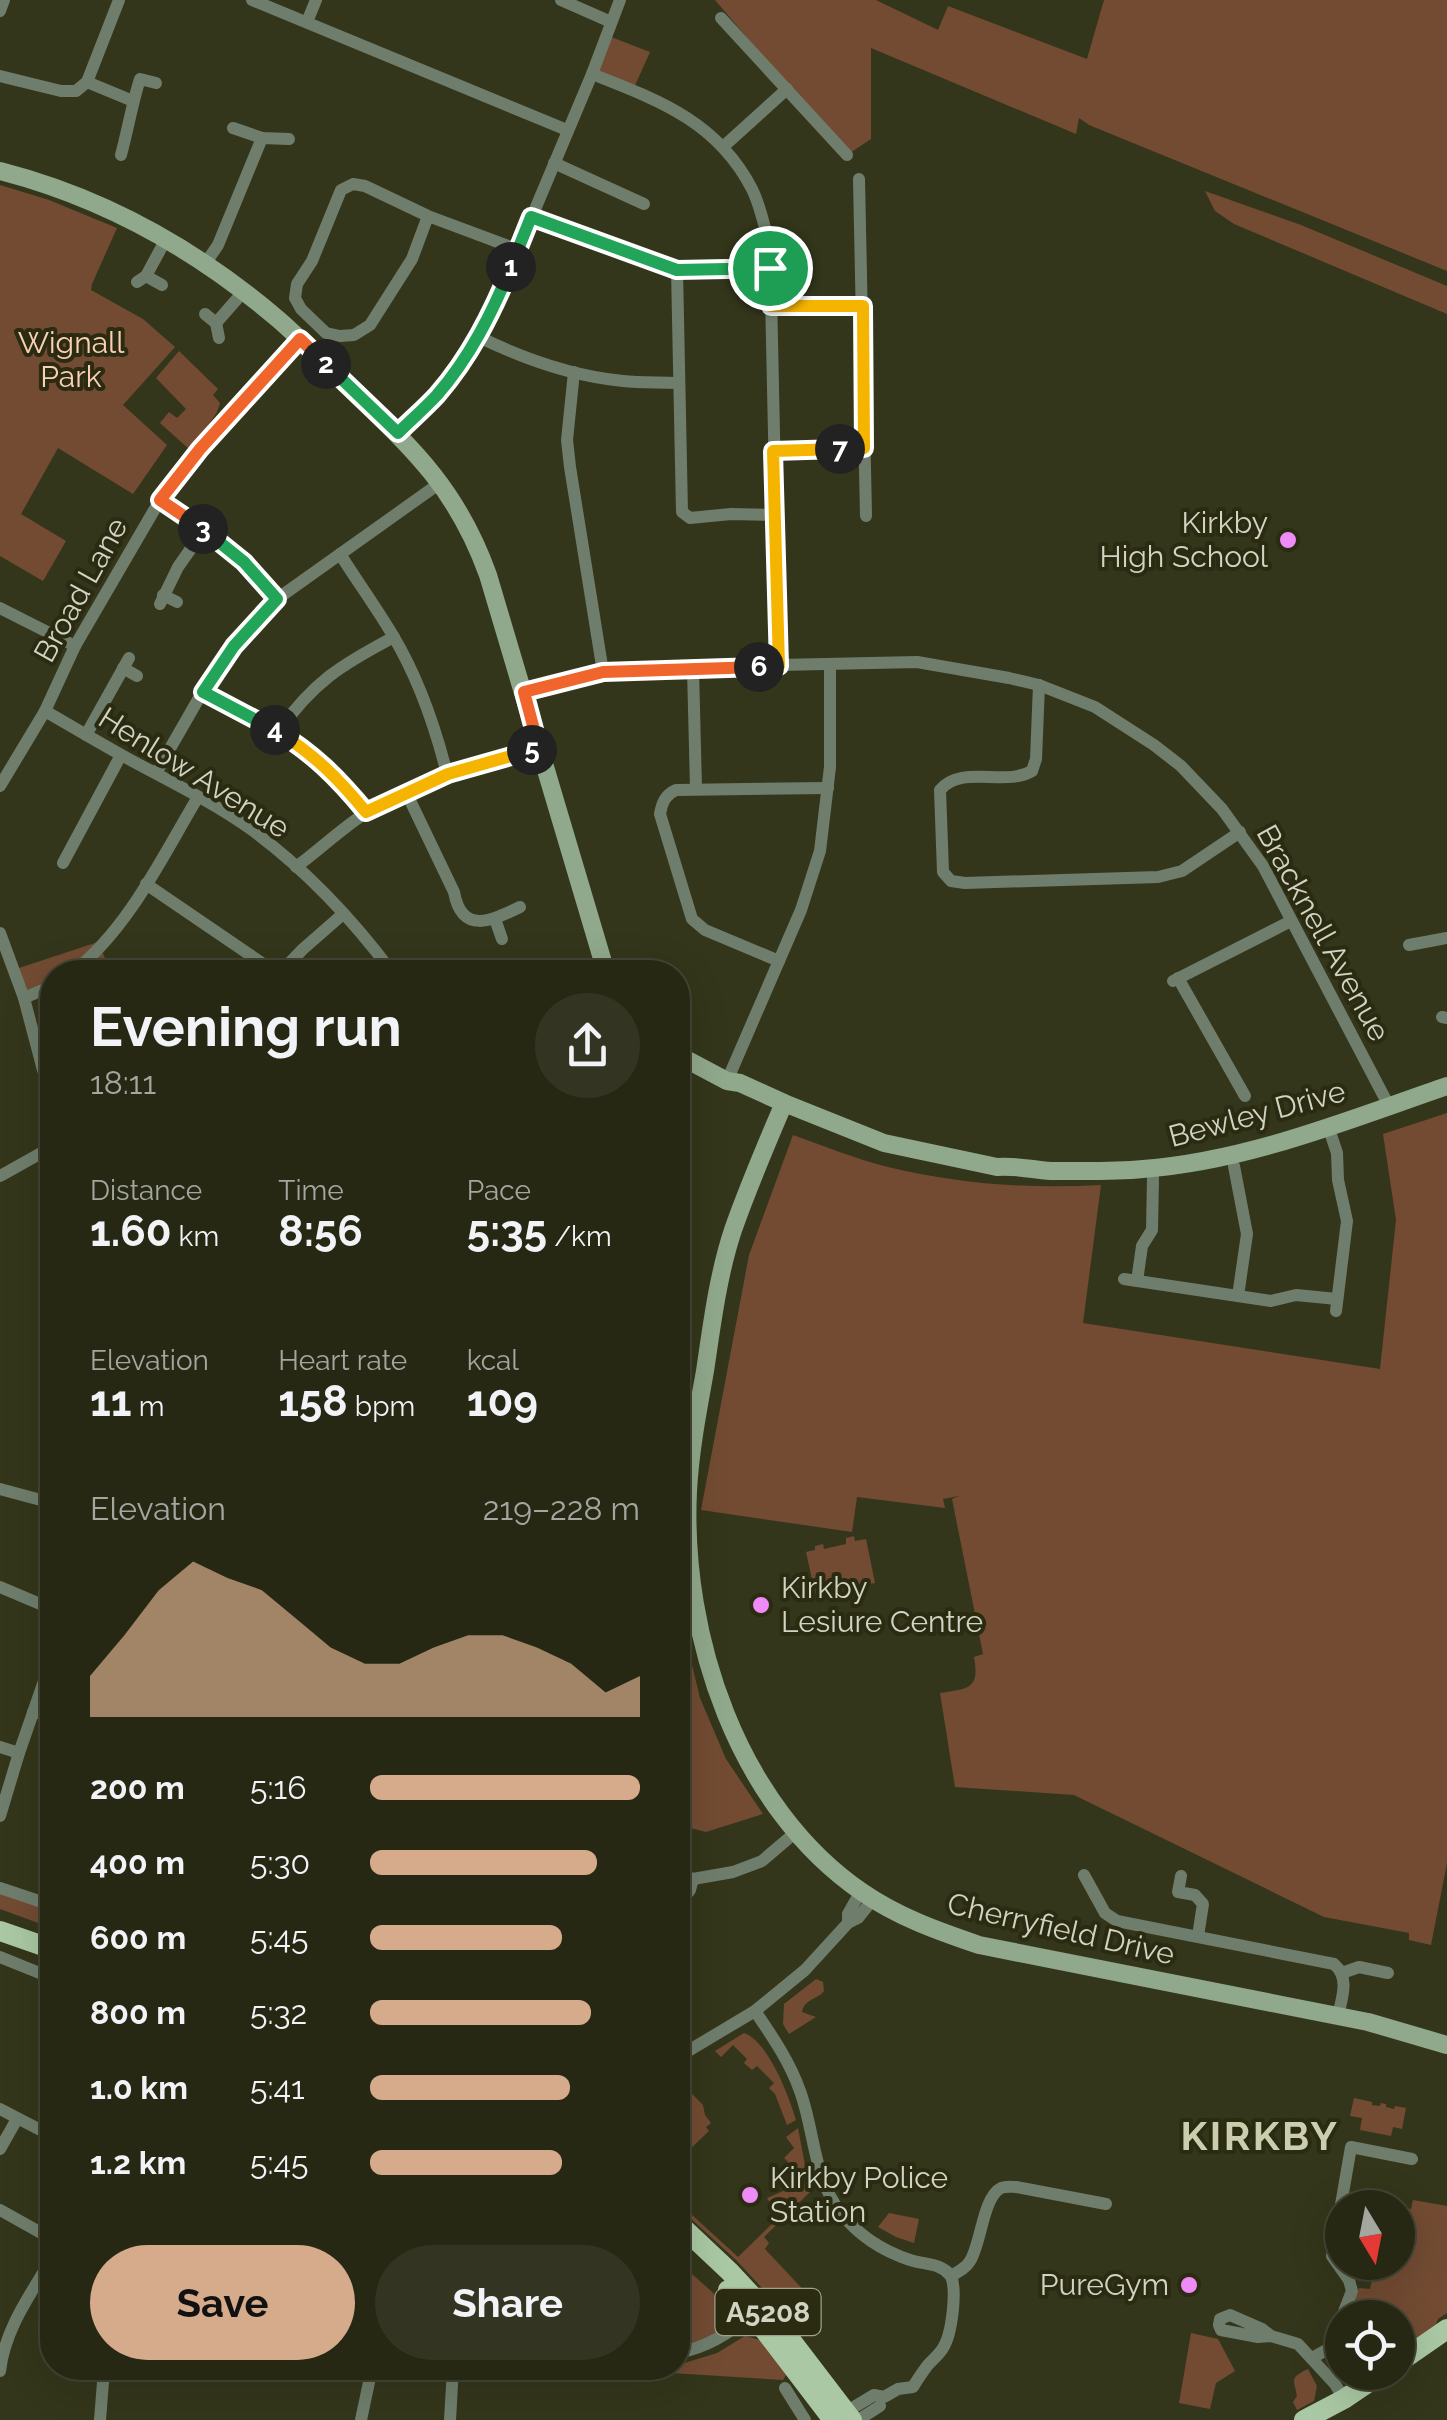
<!DOCTYPE html>
<meta charset="utf-8">
<style>
body{margin:0;font-family:Raleway,sans-serif;background:#333422;color:#f1f3f6;height:100vh;display:flex;flex-direction:column;font-size:38px;white-space:nowrap}
*{box-sizing:border-box;margin:0}
p{font-size:32px;color:#a4a6a0}
.icon{flex:none;width:55px;height:55px;fill:none;stroke:currentColor;stroke-width:2;stroke-linecap:round;stroke-linejoin:round}
.map{position:relative;flex:1;overflow:hidden}
.sheet{position:absolute;left:40px;top:960px;width:650px;height:1420px;display:flex;flex-direction:column;background:#272814;border-radius:40px;box-shadow:0 10px 40px #0002,0 0 0 2px #434434}
.sheet>*{flex:none}
.needle{width:65px;rotate:170deg}
.tools{position:absolute;left:1325px;top:2190px;display:grid;gap:20px}
.tools a{display:grid;place-items:center;width:90px;height:90px;border-radius:50%;background:#272814;box-shadow:0 10px 40px #0002,0 0 0 2px #434434;font-size:50px}
.pin{position:absolute;display:grid;place-items:center;width:85px;height:85px;color:#fff;margin:-42px;border:5px solid #fff;border-radius:50%;box-shadow:0 2px 10px #0007}
.km{position:absolute;width:50px;height:50px;margin:-25px;border-radius:50%;background:#222;color:#fff;font-size:28px;line-height:50px;text-align:center}
.round{display:grid;place-items:center;flex:none;width:105px;height:105px;border-radius:52px;background:#333422}
.headline{display:flex;align-items:center;justify-content:space-between;height:170px;padding:0 50px}
h1{font-size:55px;font-weight:700;line-height:75px}
.figures{display:grid;grid-template-columns:repeat(3,1fr);gap:15px;height:170px;padding:10px 50px}
.figures div{display:grid;align-content:center}
.figures b{font-size:42px;font-weight:700}
.figures small{font-size:28px;font-weight:400}
.figures p{font-size:28px}
.chart{height:280px;padding:20px 50px}
.chart p{display:flex;justify-content:space-between}
.chart svg{width:100%;height:180px;margin-top:10px;fill:#d6ab8b;opacity:.7}
.primary-button{display:flex;gap:20px;margin-top:auto;padding:20px 50px}
.primary-button a{flex:1;height:115px;border-radius:60px;background:#d6ab8b;color:#111;font-size:40px;font-weight:700;line-height:115px;text-align:center}
.primary-button a+a{background:#333422;color:#f1f3f6}
ul{padding:0 50px;list-style:none;font-size:32px}
li{display:grid;grid-template-columns:160px 120px 1fr;align-items:center;height:75px}
li i{height:25px;border-radius:12px;background:#d6ab8b}
.map>svg:first-child{display:block}
</style>
<div class="map">
<svg width="1447" height="2420" viewBox="0 0 1447 2420">
<rect width="100%" height="100%" fill="#34361b"/>
<g fill="#724b32">
<polygon points="715,0 876,0 938,30 948,6 1087,59 1104,0 1447,0 1447,271 1089,125 1079,118 1076,134 871,48 871,139 847,155"/>
<polygon points="606,35 650,52 633,90 592,74"/>
<polygon points="0,185 49,200 117,228 92,284 91,290 143,319 175,347 123,405 167,445 133,494 58,448 21,514 66,541 43,581 0,556"/>
<polygon points="1205,191 1301,225 1447,286 1447,314 1234,224 1215,211"/>
<polygon points="179,351 218,389 213,395 220,403 217,412 194,447 189,449 160,423 169,412 177,418 186,409 156,378"/>
<polygon points="98,942 111,972 52,972 52,989 24,998 13,970"/>
<path d="M1447,1113V1863L1431,1945L1409,1940V1933L1324,1917L1074,1795L955,1787L940,1693C968,1688 980,1690 974,1657L983,1654L952,1499L959,1496L943,1499L945,1508L857,1497L852,1532L701,1510L749,1255L793,1135C824,1146 856,1159 888,1167C958,1184 1029,1189 1101,1185L1083,1323L1380,1369L1396,1220L1383,1134Z"/>
<polygon points="854,1536 855,1541 866,1539 875,1583 863,1585 863,1589 855,1591 854,1586 833,1590 833,1594 826,1595 825,1591 815,1593 806,1552 815,1550 815,1546 823,1544 824,1549 846,1544 846,1538"/>
<polygon points="678,1607 700,1698 726,1759 763,1814 706,1832 678,1825"/>
<polygon points="0,1883 52,1901 52,1928 0,1909"/>
<path d="M816,1979L823,1982L824,1991C817,2000 804,1999 802,2012L816,2017L789,2034L783,2024L784,2004Z"/>
<path d="M744,2033C768,2041 789,2096 796,2120L787,2125L775,2094L769,2088L774,2083L757,2066L752,2070L744,2063L747,2059L733,2045L721,2057L715,2051Z"/>
<polygon points="678,2080 703,2105 705,2115 711,2123 706,2127 709,2131 688,2151 683,2146 678,2151"/>
<polygon points="1354,2098 1372,2102 1372,2105 1380,2106 1381,2103 1386,2104 1386,2107 1394,2109 1395,2106 1406,2108 1402,2129 1393,2127 1391,2136 1360,2130 1362,2118 1350,2116"/>
<polygon points="798,2128 807,2176 792,2182 788,2177 795,2169 784,2158 794,2148 786,2137"/>
<polygon points="804,2182 812,2190 764,2237 769,2243 765,2249 810,2297 788,2316 736,2260 678,2207 678,2202 738,2257 779,2217 768,2206 770,2203 767,2198"/>
<polygon points="1413,2200 1447,2206 1447,2313 1438,2319 1434,2330 1398,2354 1398,2318 1346,2318 1359,2288 1370,2289 1376,2263 1398,2262 1398,2208 1387,2207 1388,2205 1411,2209"/>
<polygon points="889,2213 919,2219 914,2243 896,2237 878,2227"/>
<path d="M684,2267L728,2306C733,2333 701,2340 680,2347Z"/>
<polygon points="1191,2333 1218,2339 1235,2371 1216,2383 1210,2409 1179,2403"/>
<polygon points="745,2336 760,2340 786,2375 783,2380 655,2372 655,2368 678,2368 678,2365 717,2353"/>
<path d="M1308,2369L1317,2386L1314,2401L1297,2410L1293,2402L1297,2396C1294,2379 1289,2378 1308,2369Z"/>
</g>
<g fill="none" stroke-linecap="round" stroke-linejoin="round">
<g stroke="#6f7e6c" stroke-width="12">
<polyline points="252,0 567,130"/>
<polyline points="561,0 611,22"/>
<polyline points="0,11 4,0"/>
<polyline points="721,18 847,155"/>
<polyline points="307,22 316,0"/>
<path d="M592,74C658,100 717,121 752,189C761,207 765,229 770,248L779,665"/>
<polyline points="0,76 61,91 76,91 87,82 119,0"/>
<polyline points="87,82 133,101"/>
<polyline points="233,128 262,138 289,139"/>
<polyline points="724,146 787,89"/>
<path d="M121,155C128,129 132,104 140,79L156,83"/>
<polyline points="554,163 644,204"/>
<polyline points="859,179 866,516"/>
<polyline points="428,216 412,259 370,325 354,335 340,336 326,333 301,309 295,298 297,284 312,261 341,190 353,184 365,186 428,216 519,250"/>
<polyline points="531,217 677,269 770,268"/>
<polyline points="205,264 218,245 262,138"/>
<polyline points="677,269 682,512 690,518 731,514 774,515"/>
<polyline points="146,276 162,285"/>
<polyline points="137,282 146,276 166,239"/>
<polyline points="771,306 863,306"/>
<polyline points="205,314 216,323 219,338"/>
<polyline points="216,323 244,291"/>
<path d="M479,337C524,359 572,376 623,381C641,383 660,382 678,383"/>
<polyline points="574,372 567,440 570,467 603,672"/>
<path d="M398,433C437,395 465,362 491,314L592,74L620,0"/>
<polyline points="773,451 864,449"/>
<polyline points="160,500 204,530 244,562 277,599"/>
<path d="M340,554C357,581 376,607 392,634C418,677 435,726 447,774"/>
<polyline points="163,595 177,602"/>
<polyline points="160,604 178,567 204,530"/>
<polyline points="0,608 75,646"/>
<polyline points="123,668 137,676"/>
<polyline points="693,669 696,788"/>
<path d="M1039,685L1036,759L1032,771C1005,787 961,764 940,790L943,872L951,881L965,883L1158,877L1182,871L1240,832"/>
<path d="M203,691C242,712 286,731 318,760C336,775 351,794 366,812"/>
<polyline points="524,692 603,672 750,668 779,665 917,662 1009,678 1039,685 1095,707 1154,745 1181,766 1222,809 1263,866 1389,1106"/>
<path d="M45,711C71,726 98,742 125,757C167,780 213,802 252,830C305,869 353,920 392,972"/>
<path d="M278,732C313,682 341,665 394,637"/>
<polyline points="86,735 129,658"/>
<polyline points="156,773 211,677 234,646 277,599 440,483"/>
<polyline points="0,786 45,711 75,646 160,500 200,449 299,339"/>
<path d="M406,792L454,892C462,935 491,921 520,907"/>
<polyline points="63,863 121,755"/>
<path d="M296,867C319,850 340,830 364,814C413,780 482,763 539,748"/>
<polyline points="146,884 275,972"/>
<polyline points="495,919 502,939"/>
<polyline points="0,933 24,998 43,1070 52,1090"/>
<polyline points="1409,945 1447,938"/>
<path d="M779,961L705,930L692,919L660,814C662,803 665,795 676,790L828,788"/>
<path d="M73,972C129,928 162,857 198,797"/>
<polyline points="281,972 303,949 343,914"/>
<polyline points="1178,978 1245,1096"/>
<polyline points="1173,981 1291,921"/>
<polyline points="24,998 52,986"/>
<polyline points="1442,1017 1447,1018"/>
<polyline points="727,1081 801,910 820,851 830,767 830,666"/>
<polyline points="1328,1126 1337,1153 1338,1180 1347,1221 1336,1311"/>
<polyline points="1234,1166 1247,1234 1238,1296"/>
<polyline points="0,1176 52,1147"/>
<polyline points="1124,1279 1271,1301 1296,1295 1337,1299"/>
<polyline points="1137,1281 1142,1246 1152,1230 1153,1178"/>
<polyline points="0,1489 52,1503"/>
<polyline points="0,1587 52,1609"/>
<polyline points="33,1712 52,1716"/>
<polyline points="0,1747 19,1753"/>
<polyline points="0,1816 19,1753 52,1658"/>
<polyline points="678,1874 693,1879 733,1872 762,1861 796,1832"/>
<path d="M1084,1875L1105,1913L1117,1921L1334,1964C1350,1978 1342,1997 1338,2016"/>
<polyline points="1181,1876 1178,1892 1195,1895 1203,1904 1198,1936"/>
<polyline points="0,1888 39,1901"/>
<polyline points="678,1905 690,1890 693,1879"/>
<polyline points="848,1923 848,1914 861,1891"/>
<polyline points="0,1957 52,1978"/>
<polyline points="1342,1973 1359,1967 1388,1973"/>
<path d="M755,2011C772,2036 790,2062 800,2091C815,2132 813,2178 841,2213C859,2236 883,2251 910,2260C926,2265 941,2263 951,2276"/>
<polyline points="678,2057 755,2011 805,1970 848,1923 858,1918 873,1899"/>
<polyline points="0,2109 52,2136"/>
<polyline points="0,2149 17,2119"/>
<polyline points="0,2210 52,2239"/>
<path d="M951,2276C958,2272 966,2268 970,2261C981,2244 983,2197 1001,2188C1006,2186 1011,2187 1016,2187L1106,2204"/>
<polyline points="1271,2336 1262,2329 1230,2315 1220,2319 1219,2325 1221,2330 1258,2337 1271,2336 1298,2344 1335,2384 1344,2399"/>
<path d="M678,2353C707,2347 728,2334 751,2315"/>
<polyline points="1312,2358 1330,2348 1352,2291 1349,2280 1332,2256 1351,2147 1412,2159"/>
<path d="M0,2371C5,2328 31,2294 52,2258"/>
<polyline points="785,2388 805,2420"/>
<path d="M841,2415L874,2395L884,2397L898,2389L913,2387C917,2380 922,2373 927,2366C932,2360 939,2355 943,2348C952,2334 957,2291 951,2276"/>
<polyline points="100,2420 103,2382 107,2368"/>
<polyline points="361,2420 372,2368"/>
<polyline points="450,2420 453,2368"/>
<polyline points="858,2420 880,2406"/>
</g>
<g stroke="#90a88b" stroke-width="18">
<path d="M0,171C105,198 196,249 279,320C302,340 323,362 344,383C410,446 456,486 488,575L606,972"/>
<path d="M678,1055L727,1081L740,1083L784,1103L884,1143L997,1167C1015,1165 1032,1170 1051,1171C1081,1171 1113,1172 1143,1169C1248,1161 1348,1120 1447,1086"/>
<path d="M784,1103C766,1145 748,1187 733,1230C718,1275 712,1324 705,1371C698,1410 690,1451 688,1491C681,1636 738,1807 862,1892C898,1917 938,1931 979,1945L1368,2022L1447,2045"/>
</g>
<g stroke="#a9c8a3" stroke-width="20">
<polyline points="0,1931 52,1949"/>
<polyline points="678,2223 730,2272 781,2327 852,2420"/>
<polyline points="728,2290 765,2331 833,2420"/>
<polyline points="1398,2363 1447,2329"/>
<polyline points="1304,2420 1344,2399 1384,2372"/>
</g>
</g>
<g fill="none" stroke-linecap="round" stroke-linejoin="round">
<defs>
<polyline id="split-1" points="511,267 531,217 677,270 770,268"/>
<path id="split-2" d="M326,364L398,433C411,420 425,408 437,395C470,357 492,313 511,267"/>
<polyline id="split-3" points="203,529 160,500 200,449 300,339 326,364"/>
<polyline id="split-4" points="203,529 244,562 277,599 234,646 203,692 275,730"/>
<path id="split-5" d="M275,730C314,754 337,777 366,812L448,774L532,750"/>
<polyline id="split-6" points="532,750 539,748 524,692 603,672 759,667"/>
<polyline id="split-7" points="759,667 779,666 773,451 840,449"/>
<polyline id="split-8" points="770,268 771,306 863,306 864,448 840,449"/>
</defs>
<use href="#split-1" stroke="#fff" stroke-width="20"/>
<use href="#split-2" stroke="#fff" stroke-width="20"/>
<use href="#split-3" stroke="#fff" stroke-width="20"/>
<use href="#split-4" stroke="#fff" stroke-width="20"/>
<use href="#split-5" stroke="#fff" stroke-width="20"/>
<use href="#split-6" stroke="#fff" stroke-width="20"/>
<use href="#split-7" stroke="#fff" stroke-width="20"/>
<use href="#split-8" stroke="#fff" stroke-width="20"/>
<use href="#split-1" stroke="#22a559" stroke-width="12"/>
<use href="#split-2" stroke="#22a559" stroke-width="12"/>
<use href="#split-3" stroke="#f0652b" stroke-width="12"/>
<use href="#split-4" stroke="#22a559" stroke-width="12"/>
<use href="#split-5" stroke="#f5b400" stroke-width="12"/>
<use href="#split-6" stroke="#f0652b" stroke-width="12"/>
<use href="#split-7" stroke="#f5b400" stroke-width="12"/>
<use href="#split-8" stroke="#f5b400" stroke-width="12"/>
</g>
<g fill="#ef8bf6" stroke="#2a2b11" stroke-width="4">
<circle cx="1288" cy="540" r="10"/>
<circle cx="761" cy="1605" r="10"/>
<circle cx="750" cy="2195" r="10"/>
<circle cx="1189" cy="2285" r="10"/>
</g>
<g text-anchor="middle" stroke-width="8" stroke-linejoin="round" paint-order="stroke">
<rect fill="#2a2b11" stroke="#9fa18e" stroke-width="2.5" x="715.5" y="2289" width="105" height="46" rx="8"/>
<g font-size="28" font-weight="bold" fill="#d1d3c3">
<text x="768" y="2322">A5208</text>
</g>
<g font-size="30" fill="#fcd0b6" stroke="#2a2b11">
<text x="71" y="353">Wignall<tspan x="71" dy="34">Park</tspan></text>
</g>
<g font-size="30" fill="#d1d3c3" stroke="#2a2b11" text-anchor="end">
<text x="1268" y="533">Kirkby<tspan x="1268" dy="34">High School</tspan></text>
<text x="781" y="1598" text-anchor="start">Kirkby<tspan x="781" dy="34">Lesiure Centre</tspan></text>
<text x="770" y="2188" text-anchor="start">Kirkby Police<tspan x="770" dy="34">Station</tspan></text>
<text x="1169" y="2295">PureGym</text>
</g>
<g font-size="30" fill="#d1d3c3" stroke="#2a2b11">
<text transform="translate(81 590) rotate(-61)" y="10">Broad Lane</text>
<text transform="translate(194 773) rotate(32)" y="10">Henlow Avenue</text>
<text transform="translate(1323 933) rotate(61)" y="10">Bracknell Avenue</text>
<text transform="translate(1257 1114) rotate(-15)" y="10">Bewley Drive</text>
<text transform="translate(1061 1929) rotate(13)" y="10">Cherryfield Drive</text>
</g>
<g font-size="40" font-weight="bold" letter-spacing="2.5" fill="#cbceae" stroke="#2a2b11">
<text x="1260" y="2150">KIRKBY</text>
</g>
</g>
</svg>
<div class="tools">
<a><svg class="needle" viewBox="-14 -14 28 28"><path d="M0-13l5 13h-10z" fill="#e53935"/><path d="M0 13l5-13h-10z" fill="#a4a6a0"/></svg></a>
<a><svg class="icon" aria-label="locate" viewBox="0 0 24 24"><circle cx="12" cy="12" r="6"/><path d="M12 2v4M12 18v4M2 12h4M18 12h4"/></svg></a>
</div>
<div class="pin" style="left:770px;top:268px;background:#1e9e55"><svg class="icon" aria-label="arrive" viewBox="0 0 24 24"><path d="M6 21V4h12l-3 4 3 4H6"/></svg></div>
<b class="km" style="left:511px;top:267px">1</b>
<b class="km" style="left:326px;top:364px">2</b>
<b class="km" style="left:203px;top:529px">3</b>
<b class="km" style="left:275px;top:730px">4</b>
<b class="km" style="left:532px;top:750px">5</b>
<b class="km" style="left:759px;top:667px">6</b>
<b class="km" style="left:840px;top:449px">7</b>
<section class="sheet">
<div class="headline"><div><h1>Evening run</h1><p>18:11</p></div><a class="round"><svg class="icon" aria-label="share" viewBox="0 0 24 24"><path d="M12 15V3M7 8l5-5 5 5M5 13v7h14v-7"/></svg></a></div>
<div class="figures">
<div><p>Distance</p><b>1.60<small> km</small></b></div>
<div><p>Time</p><b>8:56</b></div>
<div><p>Pace</p><b>5:35<small> /km</small></b></div>
</div>
<div class="figures">
<div><p>Elevation</p><b>11<small> m</small></b></div>
<div><p>Heart rate</p><b>158<small> bpm</small></b></div>
<div><p>kcal</p><b>109</b></div>
</div>
<div class="chart"><p><span>Elevation</span>219–228 m</p>
<svg viewBox="0 0 160 44" preserveAspectRatio="none"><path d="M0 44V34L10 24L20 13L30 6L40 10L50 13L60 20L70 27L80 31L90 31L100 27L110 24L120 24L130 27L140 31L150 38L160 34V44z"/></svg>
</div>
<ul>
<li><b>200 m</b>5:16<i style="width:100%"></i></li>
<li><b>400 m</b>5:30<i style="width:84%"></i></li>
<li><b>600 m</b>5:45<i style="width:71%"></i></li>
<li><b>800 m</b>5:32<i style="width:82%"></i></li>
<li><b>1.0 km</b>5:41<i style="width:74%"></i></li>
<li><b>1.2 km</b>5:45<i style="width:71%"></i></li>
</ul>
<div class="primary-button"><a>Save</a><a>Share</a></div>
</section>
</div>
